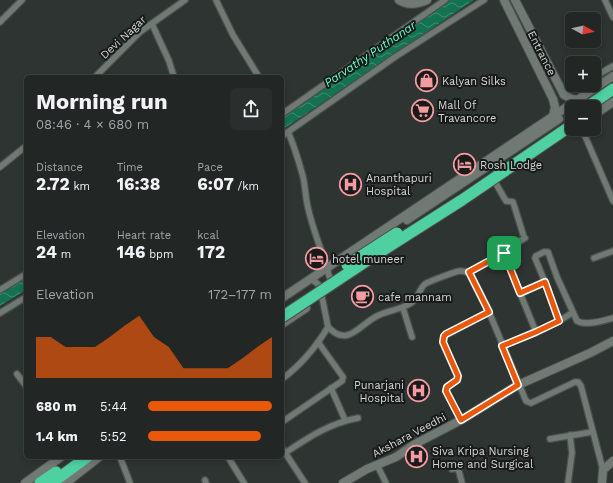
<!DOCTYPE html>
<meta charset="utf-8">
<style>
body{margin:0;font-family:"Work Sans",sans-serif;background:#2a2f2d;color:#f1f3f6;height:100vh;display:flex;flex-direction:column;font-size:15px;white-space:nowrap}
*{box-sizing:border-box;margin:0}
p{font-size:13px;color:#a2a5a7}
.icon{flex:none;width:22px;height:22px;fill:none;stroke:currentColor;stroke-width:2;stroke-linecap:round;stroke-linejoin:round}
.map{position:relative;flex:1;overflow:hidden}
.side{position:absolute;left:24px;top:75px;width:260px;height:384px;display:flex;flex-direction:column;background:#222725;border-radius:6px;box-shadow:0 2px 6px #0003,0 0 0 1px #3f4442}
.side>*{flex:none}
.needle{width:26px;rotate:98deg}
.fabs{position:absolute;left:565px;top:12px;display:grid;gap:8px}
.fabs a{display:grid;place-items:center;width:36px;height:36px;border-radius:6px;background:#222725;box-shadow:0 2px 6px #0003,0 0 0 1px #3f4442;font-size:20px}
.pin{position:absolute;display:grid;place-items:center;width:34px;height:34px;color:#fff;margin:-17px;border-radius:8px;box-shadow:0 2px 6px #0006}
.round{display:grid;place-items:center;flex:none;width:42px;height:42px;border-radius:6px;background:#2a2f2d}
.headline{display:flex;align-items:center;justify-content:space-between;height:68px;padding:0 12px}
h1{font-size:22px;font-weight:700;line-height:30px}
.stats{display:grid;grid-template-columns:repeat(3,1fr);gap:6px;height:68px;padding:4px 12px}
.stats div{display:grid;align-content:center}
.stats b{font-size:17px;font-weight:700}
.stats small{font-size:11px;font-weight:400}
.stats p{font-size:11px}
.chart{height:112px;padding:8px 12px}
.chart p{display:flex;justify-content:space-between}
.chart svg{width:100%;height:72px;margin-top:4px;fill:#ea580c;opacity:.7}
ul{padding:0 12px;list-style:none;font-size:13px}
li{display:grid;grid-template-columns:64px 48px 1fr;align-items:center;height:30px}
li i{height:10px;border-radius:5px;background:#ea580c}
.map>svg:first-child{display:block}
</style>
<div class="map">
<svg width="613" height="483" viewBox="0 0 613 483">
<defs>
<pattern id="water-waves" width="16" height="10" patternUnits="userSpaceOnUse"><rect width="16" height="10" fill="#147253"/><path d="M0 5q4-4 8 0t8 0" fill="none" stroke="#408c73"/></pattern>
</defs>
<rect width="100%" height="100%" fill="#2e3431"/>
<g fill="url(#water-waves)">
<polygon points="447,0 474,0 282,130 282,118"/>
<polygon points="26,276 26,290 0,306 0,290"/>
</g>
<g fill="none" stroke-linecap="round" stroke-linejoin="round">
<defs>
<g id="street">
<polyline points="216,0 233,35 259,77"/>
<polyline points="605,0 613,17"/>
<polyline points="0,22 22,0"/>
<polyline points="152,24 169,61 174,77"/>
<polyline points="601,73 613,66"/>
<polyline points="95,77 140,32 185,0"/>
<polyline points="282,114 445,0"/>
<polyline points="582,129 613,201"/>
<path d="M288,132C294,145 298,159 302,173C305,182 305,193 307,203C311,224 319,244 326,264C329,271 327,279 335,282"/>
<polyline points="282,136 395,57 484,0"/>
<polyline points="0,167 26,146"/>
<polyline points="495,182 506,201 513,202 523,234"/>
<polyline points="504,253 520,293"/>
<polyline points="594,258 613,251"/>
<polyline points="469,272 504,253 507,249 525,238"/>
<path d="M545,282L535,258L536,256L544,252H548L557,277L577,321C586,326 603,321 613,318"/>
<polyline points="0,290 26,274"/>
<polyline points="403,308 412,337"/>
<polyline points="0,313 26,297"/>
<polyline points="559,321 572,313"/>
<path d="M328,327C348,348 359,325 377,316C388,310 401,310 411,303C419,298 419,289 425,284C428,282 456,271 460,271C463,271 466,272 469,272L489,312L526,401L531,403L575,382H578L581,386L603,470"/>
<polyline points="502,346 536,332 520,293 545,282 559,321 536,332"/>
<polyline points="17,374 26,386"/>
<path d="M282,379C301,365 316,347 328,327L322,297C323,287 318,283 310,279"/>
<polyline points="331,388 345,420"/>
<polyline points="461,420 446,391 447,387 457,380 458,376 443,343 444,336 489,312"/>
<polyline points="282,422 342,381 343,377 318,342"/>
<polyline points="550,439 592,432"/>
<polyline points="282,448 305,483"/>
<path d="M285,453C309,437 330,423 358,418"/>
<polyline points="120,457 130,483"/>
<polyline points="228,457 244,483"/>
<polyline points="377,465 386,483"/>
<polyline points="452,469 458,468 462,483"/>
<polyline points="205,480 206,483"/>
<polyline points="568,483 572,453 570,435"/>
</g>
<g id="secondary">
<path d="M399,0C408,6 417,4 427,0"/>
<polyline points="504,0 553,99 555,107 553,116"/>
<polyline points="515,0 564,95 572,99 579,100"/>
<polyline points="594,115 613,102"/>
<polyline points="407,220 559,119"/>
<polyline points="282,298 613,76"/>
<polyline points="282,324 306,308"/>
<polyline points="25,483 61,457"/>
<polyline points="66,483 99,457"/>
<polyline points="343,483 367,469 396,457 415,444 461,420 518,385 590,353 613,341"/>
<polyline points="602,483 603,470 613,461"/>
</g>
<g id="highway">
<polyline points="587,107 613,89"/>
<polyline points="40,483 56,472"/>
<polyline points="52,483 87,457"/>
</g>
</defs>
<use href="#street" stroke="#4b504e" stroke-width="8"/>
<use href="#secondary" stroke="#4b504e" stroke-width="10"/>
<use href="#highway" stroke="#4b504e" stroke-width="13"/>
<use href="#street" stroke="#717975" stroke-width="5.5"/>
<use href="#secondary" stroke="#717975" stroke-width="8"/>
<use href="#highway" stroke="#4ed0a0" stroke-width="11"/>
<defs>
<g id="highway-bridge">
<polyline points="347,265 397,233"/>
<polyline points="282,317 374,256 462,200 572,125"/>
</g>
</defs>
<use href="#highway-bridge" stroke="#4b504e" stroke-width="13" stroke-linecap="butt"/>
<use href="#highway-bridge" stroke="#4ed0a0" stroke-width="11"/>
</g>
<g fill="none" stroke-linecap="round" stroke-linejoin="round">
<defs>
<polygon id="route" points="504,253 520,293 545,282 559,321 536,332 502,346 518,385 461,420 446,391 447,387 457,380 458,376 443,342 444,336 446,334 489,312 469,272"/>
</defs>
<use href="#route" stroke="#fff" stroke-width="8"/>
<use href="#route" stroke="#ea580c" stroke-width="5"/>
</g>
<defs>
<symbol id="shop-ring" viewBox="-11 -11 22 22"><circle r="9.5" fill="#181b1a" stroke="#f49aa1" stroke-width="1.5"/><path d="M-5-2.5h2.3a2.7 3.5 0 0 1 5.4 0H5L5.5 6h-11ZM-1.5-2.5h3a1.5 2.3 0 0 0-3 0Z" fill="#f49aa1"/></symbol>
<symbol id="supermarket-ring" viewBox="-11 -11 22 22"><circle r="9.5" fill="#181b1a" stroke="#f49aa1" stroke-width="1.5"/><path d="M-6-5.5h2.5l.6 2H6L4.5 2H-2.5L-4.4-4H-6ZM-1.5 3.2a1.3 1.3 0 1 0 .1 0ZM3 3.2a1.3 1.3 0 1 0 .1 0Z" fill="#f49aa1"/></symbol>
<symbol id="hotel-ring" viewBox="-11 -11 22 22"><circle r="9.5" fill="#181b1a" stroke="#f49aa1" stroke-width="1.5"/><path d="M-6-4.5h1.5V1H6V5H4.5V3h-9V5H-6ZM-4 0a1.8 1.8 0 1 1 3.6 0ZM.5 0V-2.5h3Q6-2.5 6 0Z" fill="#f49aa1"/></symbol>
<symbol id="hospital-ring" viewBox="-11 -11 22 22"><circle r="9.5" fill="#181b1a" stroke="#f49aa1" stroke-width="1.5"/><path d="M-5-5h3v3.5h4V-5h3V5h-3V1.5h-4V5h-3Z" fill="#f49aa1"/></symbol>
<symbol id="cafe-ring" viewBox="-11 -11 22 22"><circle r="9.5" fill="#181b1a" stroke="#f49aa1" stroke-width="1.5"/><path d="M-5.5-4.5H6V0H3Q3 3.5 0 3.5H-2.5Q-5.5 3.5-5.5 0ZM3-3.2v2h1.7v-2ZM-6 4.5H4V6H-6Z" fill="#f49aa1"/></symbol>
</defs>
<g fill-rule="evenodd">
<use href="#shop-ring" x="414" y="68" width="25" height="25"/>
<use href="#supermarket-ring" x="410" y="98" width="25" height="25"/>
<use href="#hotel-ring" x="452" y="152" width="25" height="25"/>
<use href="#hospital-ring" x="338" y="172" width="25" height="25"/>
<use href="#hotel-ring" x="304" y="246" width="25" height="25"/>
<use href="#cafe-ring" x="350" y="284" width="25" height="25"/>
<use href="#hospital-ring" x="406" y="378" width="25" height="25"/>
<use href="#hospital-ring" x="404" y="444" width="25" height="25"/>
</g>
<g text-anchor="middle" stroke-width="4" stroke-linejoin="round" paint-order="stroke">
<g font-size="11" fill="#d3d7d5" stroke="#181b1a">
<text transform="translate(123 37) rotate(-43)" y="4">Devi Nagar</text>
<text transform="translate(542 53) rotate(63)" y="4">Entrance</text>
<text transform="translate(409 435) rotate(-28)" y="4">Akshara Veedhi</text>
</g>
<g font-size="11" fill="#d3d7d5" stroke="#181b1a" text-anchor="start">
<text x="442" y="85">Kalyan Silks</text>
<text x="438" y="109">Mall Of<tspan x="438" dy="13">Travancore</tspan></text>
<text x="480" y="169">Rosh Lodge</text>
<text x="366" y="182">Ananthapuri<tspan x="366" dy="13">Hospital</tspan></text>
<text x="332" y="263">hotel muneer</text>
<text x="378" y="301">cafe mannam</text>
<text x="404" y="389" text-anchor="end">Punarjani<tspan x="404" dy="13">Hospital</tspan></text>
<text x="432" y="455">Siva Kripa Nursing<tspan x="432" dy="13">Home and Surgical</tspan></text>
</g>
<g font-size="12" font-style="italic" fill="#69fec5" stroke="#181b1a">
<text transform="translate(370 54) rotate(-34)" y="4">Parvathy Puthanar</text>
</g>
</g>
</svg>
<div class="fabs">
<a><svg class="needle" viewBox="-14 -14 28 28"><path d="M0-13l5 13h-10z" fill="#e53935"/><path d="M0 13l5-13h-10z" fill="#a2a5a7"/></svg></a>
<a>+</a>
<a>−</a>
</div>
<div class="pin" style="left:504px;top:253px;background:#1e9e55"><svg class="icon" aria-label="arrive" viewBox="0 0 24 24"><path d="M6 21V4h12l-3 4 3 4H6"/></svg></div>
<section class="side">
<div class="headline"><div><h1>Morning run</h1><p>08:46 · 4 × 680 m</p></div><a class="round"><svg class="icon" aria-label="share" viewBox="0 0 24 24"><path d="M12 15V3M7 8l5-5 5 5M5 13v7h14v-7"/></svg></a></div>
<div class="stats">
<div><p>Distance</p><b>2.72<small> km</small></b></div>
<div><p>Time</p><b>16:38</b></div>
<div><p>Pace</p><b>6:07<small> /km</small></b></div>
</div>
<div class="stats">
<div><p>Elevation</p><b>24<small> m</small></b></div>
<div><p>Heart rate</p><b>146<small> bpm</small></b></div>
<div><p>kcal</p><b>172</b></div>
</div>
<div class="chart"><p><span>Elevation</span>172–177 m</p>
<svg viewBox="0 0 160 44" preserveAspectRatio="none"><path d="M0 44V19L10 19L20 25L30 25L40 25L50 19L60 12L70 6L80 19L90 25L100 38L110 38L120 38L130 38L140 32L150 25L160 19V44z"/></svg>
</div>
<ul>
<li><b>680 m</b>5:44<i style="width:100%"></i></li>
<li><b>1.4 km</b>5:52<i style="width:91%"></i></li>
</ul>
</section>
</div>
